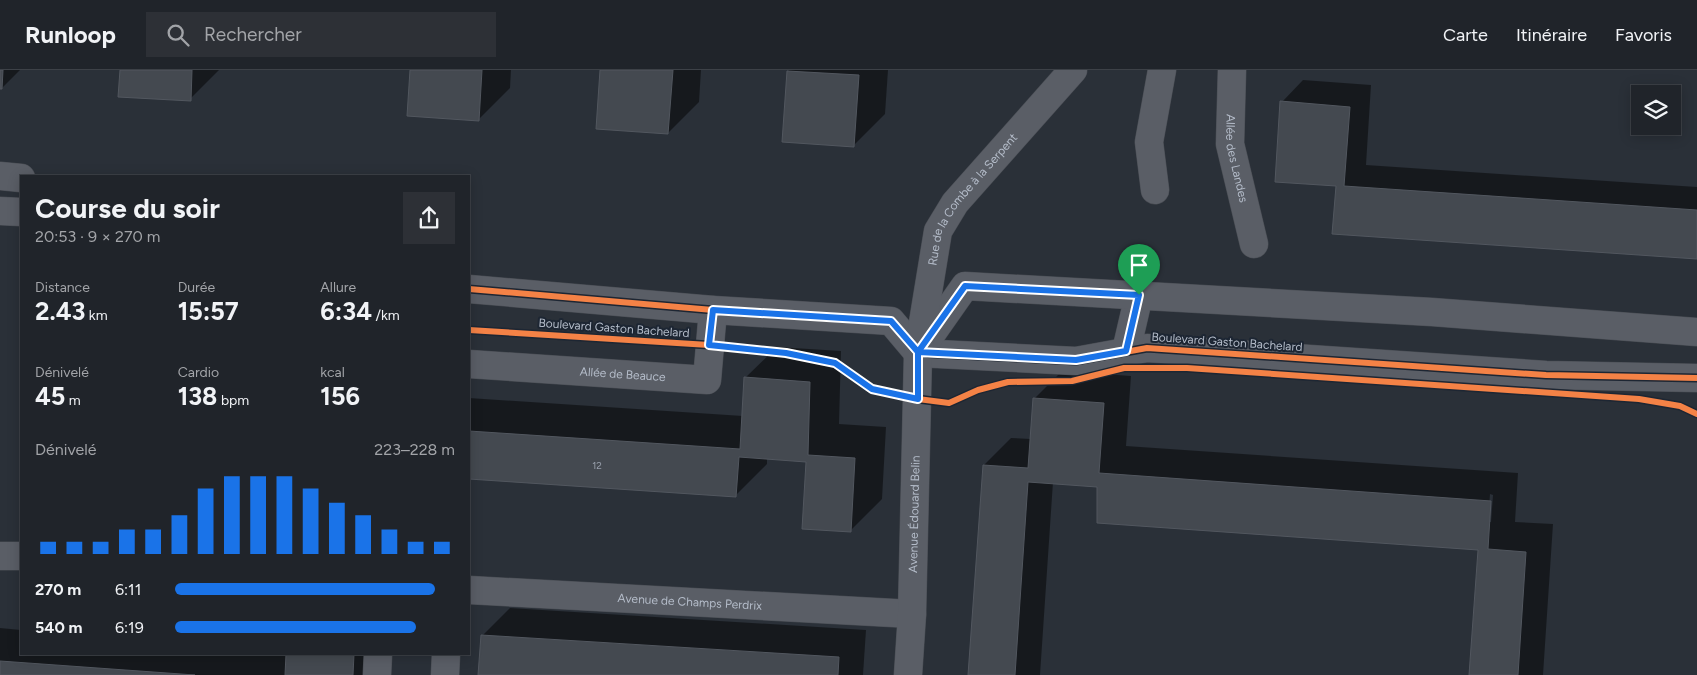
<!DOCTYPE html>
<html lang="fr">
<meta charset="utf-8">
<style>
body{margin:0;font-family:Figtree,sans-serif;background:#2d3036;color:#f1f3f6;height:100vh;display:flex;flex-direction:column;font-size:19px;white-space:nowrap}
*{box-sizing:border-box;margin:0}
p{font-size:16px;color:#a2a4a8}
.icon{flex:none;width:28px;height:28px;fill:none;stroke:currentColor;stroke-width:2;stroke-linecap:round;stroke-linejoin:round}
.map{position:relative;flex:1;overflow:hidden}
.sheet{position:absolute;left:20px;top:105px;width:450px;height:480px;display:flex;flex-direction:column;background:#20242a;border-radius:0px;box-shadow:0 2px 12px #0003,0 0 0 1px #3d4147}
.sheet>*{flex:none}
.controls{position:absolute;left:1631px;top:15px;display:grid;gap:10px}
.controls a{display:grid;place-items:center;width:50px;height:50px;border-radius:0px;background:#20242a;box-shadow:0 2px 12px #0003,0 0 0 1px #3d4147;font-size:25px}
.pin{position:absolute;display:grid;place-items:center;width:42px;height:42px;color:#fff;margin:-51px -21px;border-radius:50% 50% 50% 0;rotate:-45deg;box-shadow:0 0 5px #0007}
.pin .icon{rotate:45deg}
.round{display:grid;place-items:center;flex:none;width:52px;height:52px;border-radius:0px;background:#2d3036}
.headline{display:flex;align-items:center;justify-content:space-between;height:85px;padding:0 15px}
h1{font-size:28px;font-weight:700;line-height:38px}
.figures{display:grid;grid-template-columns:repeat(3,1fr);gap:8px;height:85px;padding:5px 15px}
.figures div{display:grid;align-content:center}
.figures b{font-size:25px;font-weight:700}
.figures small{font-size:14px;font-weight:400}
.figures p{font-size:14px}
.chart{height:140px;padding:10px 15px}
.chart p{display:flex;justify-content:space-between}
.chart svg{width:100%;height:90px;margin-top:5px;stroke:#1a73e8;stroke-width:6}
ul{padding:0 15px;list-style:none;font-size:16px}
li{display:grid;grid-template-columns:80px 60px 1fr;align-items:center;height:38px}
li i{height:12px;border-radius:6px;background:#1a73e8}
header{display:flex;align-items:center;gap:30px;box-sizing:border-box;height:70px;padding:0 25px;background:#20242a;border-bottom:1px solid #3d4147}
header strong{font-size:24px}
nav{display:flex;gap:28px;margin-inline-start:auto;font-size:18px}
.search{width:350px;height:45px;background:#2d3036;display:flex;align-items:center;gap:12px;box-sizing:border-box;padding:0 18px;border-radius:0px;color:#a2a4a8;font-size:19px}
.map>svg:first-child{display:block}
</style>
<header>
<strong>Runloop</strong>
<div class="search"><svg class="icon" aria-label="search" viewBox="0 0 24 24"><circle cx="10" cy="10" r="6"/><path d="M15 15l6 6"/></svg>Rechercher</div>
<nav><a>Carte</a><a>Itinéraire</a><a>Favoris</a></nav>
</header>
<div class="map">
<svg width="1697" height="605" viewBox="0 0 1697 605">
<rect width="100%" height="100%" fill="#2a3038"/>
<g fill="#0007" fill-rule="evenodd">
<polygon points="0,0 20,0 2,18 0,18"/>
<polygon points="121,0 219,0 190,29"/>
<polygon points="411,0 511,0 510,18 478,50"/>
<polygon points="601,0 701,0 699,32 668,63"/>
<polygon points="789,0 888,0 885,44 854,75 788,1"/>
<polygon points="1303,10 1371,15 1366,95 1697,117 1697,187 1337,115 1282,32"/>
<polygon points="777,277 841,281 839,354 886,357 882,429 850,461 807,390 767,388 767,394 735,426 469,408 469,328 743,346 745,308"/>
<path d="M1062,301L1131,306L1126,376L1518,403L1515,452L1553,454L1543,605H1470L1478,479L1099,416L1053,412L1040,605H969L984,395L1011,368L1031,369L1034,329ZM1490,424L1493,425L1491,452H1488Z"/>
<polygon points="510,538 866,560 863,605 479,605 482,566"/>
<polygon points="0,558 21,560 21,584 383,584 369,605 0,605"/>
</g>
<g fill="#444950" stroke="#52575f">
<polygon points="0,0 3,0 2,19 0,19"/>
<polygon points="120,0 192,0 191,31 118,27"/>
<polygon points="410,0 482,0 479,51 407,46"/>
<polygon points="600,0 673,0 668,64 596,59"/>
<polygon points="787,1 859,5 854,77 782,72"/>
<polygon points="1280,31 1350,37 1344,116 1697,140 1697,189 1332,164 1336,116 1275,112"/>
<polygon points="744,307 810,312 808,385 855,388 851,462 802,459 806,392 739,387 736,427 469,409 469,361 740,379"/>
<polygon points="1033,328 1104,333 1099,403 1491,431 1488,479 1526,482 1518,605 1469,605 1478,480 1097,453 1097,417 1028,412 1015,605 968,605 983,395 1028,398"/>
<polygon points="481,565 839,587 838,605 478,605"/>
<polygon points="286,584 354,584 353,605 285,605"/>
<polygon points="0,591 195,605 0,605"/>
</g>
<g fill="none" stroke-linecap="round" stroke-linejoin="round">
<defs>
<g id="minor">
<path id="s1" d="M1232,0L1230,74L1254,174"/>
<polyline points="0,106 21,108"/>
<polyline points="1155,120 1149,72 1162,0"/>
<polyline points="0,141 21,142"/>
<polyline points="469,219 713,240 891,251 918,283 1076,291 1147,278 1546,305 1697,308"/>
<polyline points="1126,281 1139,225"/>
<polyline points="918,283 965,216 1432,242 1697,262"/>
<path id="s2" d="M469,294L707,310L713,240"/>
<polyline points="0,486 21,486"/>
<path id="s3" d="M469,520L912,544"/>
<polyline points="377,605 378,584"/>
<polyline points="445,605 446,584"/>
<path id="s4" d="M908,605L912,544L918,283L938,161L955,133L1073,0"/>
</g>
</defs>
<use href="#minor" stroke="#484c53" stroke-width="29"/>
<use href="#minor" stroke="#5a5e66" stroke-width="28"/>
<defs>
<g id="cycleway">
<polyline points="469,219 713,240 891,251 918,283 1076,291 1147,278 1546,305 1697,308"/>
<polyline points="469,260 709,275 786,283 835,293 871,319 918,329 949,333 978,320 1008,312 1072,311 1124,298 1187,298 1639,329 1680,336 1697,344"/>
</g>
</defs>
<use href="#cycleway" stroke="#1d2633" stroke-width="9"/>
<use href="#cycleway" stroke="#f48246" stroke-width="6"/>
</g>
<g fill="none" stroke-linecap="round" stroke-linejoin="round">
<defs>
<polyline id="route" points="1139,225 965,216 918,282 891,251 713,240 709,275 786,283 835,293 872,319 918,329 918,282 1076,290 1126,281 1139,225"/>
</defs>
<use href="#route" stroke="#fff" stroke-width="10"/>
<use href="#route" stroke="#1a73e8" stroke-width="6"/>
</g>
<g text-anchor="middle" stroke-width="4" stroke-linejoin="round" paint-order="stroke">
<g font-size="10" fill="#989fab">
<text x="597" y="399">12</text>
</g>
<g font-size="12" fill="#b4bcc9" stroke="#1d2633">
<text dy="4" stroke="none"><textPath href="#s1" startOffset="89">Allée des Landes</textPath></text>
<text dy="4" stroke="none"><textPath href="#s4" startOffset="490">Rue de la Combe à la Serpent</textPath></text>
<text transform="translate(614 258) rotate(4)" y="4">Boulevard Gaston Bachelard</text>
<text transform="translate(1227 272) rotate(4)" y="4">Boulevard Gaston Bachelard</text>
<text dy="4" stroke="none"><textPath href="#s2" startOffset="154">Allée de Beauce</textPath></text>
<text dy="4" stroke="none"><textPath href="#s4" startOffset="161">Avenue Édouard Belin</textPath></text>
<text dy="4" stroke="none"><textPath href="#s3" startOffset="221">Avenue de Champs Perdrix</textPath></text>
</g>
</g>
</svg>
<div class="controls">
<a><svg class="icon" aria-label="layers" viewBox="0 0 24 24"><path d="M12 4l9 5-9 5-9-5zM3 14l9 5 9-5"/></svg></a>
</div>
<div class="pin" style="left:1139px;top:225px;background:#1e9e55"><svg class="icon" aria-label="arrive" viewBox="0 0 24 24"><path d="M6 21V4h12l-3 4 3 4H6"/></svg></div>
<section class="sheet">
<div class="headline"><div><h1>Course du soir</h1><p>20:53 · 9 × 270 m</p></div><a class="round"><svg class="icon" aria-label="share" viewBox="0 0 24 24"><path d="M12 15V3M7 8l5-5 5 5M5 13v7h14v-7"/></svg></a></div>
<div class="figures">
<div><p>Distance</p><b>2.43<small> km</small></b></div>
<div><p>Durée</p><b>15:57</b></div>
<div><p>Allure</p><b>6:34<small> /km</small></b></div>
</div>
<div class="figures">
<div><p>Dénivelé</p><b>45<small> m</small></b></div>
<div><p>Cardio</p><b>138<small> bpm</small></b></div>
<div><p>kcal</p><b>156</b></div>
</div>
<div class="chart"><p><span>Dénivelé</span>223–228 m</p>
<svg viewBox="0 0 160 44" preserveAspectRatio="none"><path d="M5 44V38M15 44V38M25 44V38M35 44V32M45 44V32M55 44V25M65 44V12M75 44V6M85 44V6M95 44V6M105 44V12M115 44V19M125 44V25M135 44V32M145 44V38M155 44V38"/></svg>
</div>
<ul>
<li><b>270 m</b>6:11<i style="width:93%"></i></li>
<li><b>540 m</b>6:19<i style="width:86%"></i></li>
</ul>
</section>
</div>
